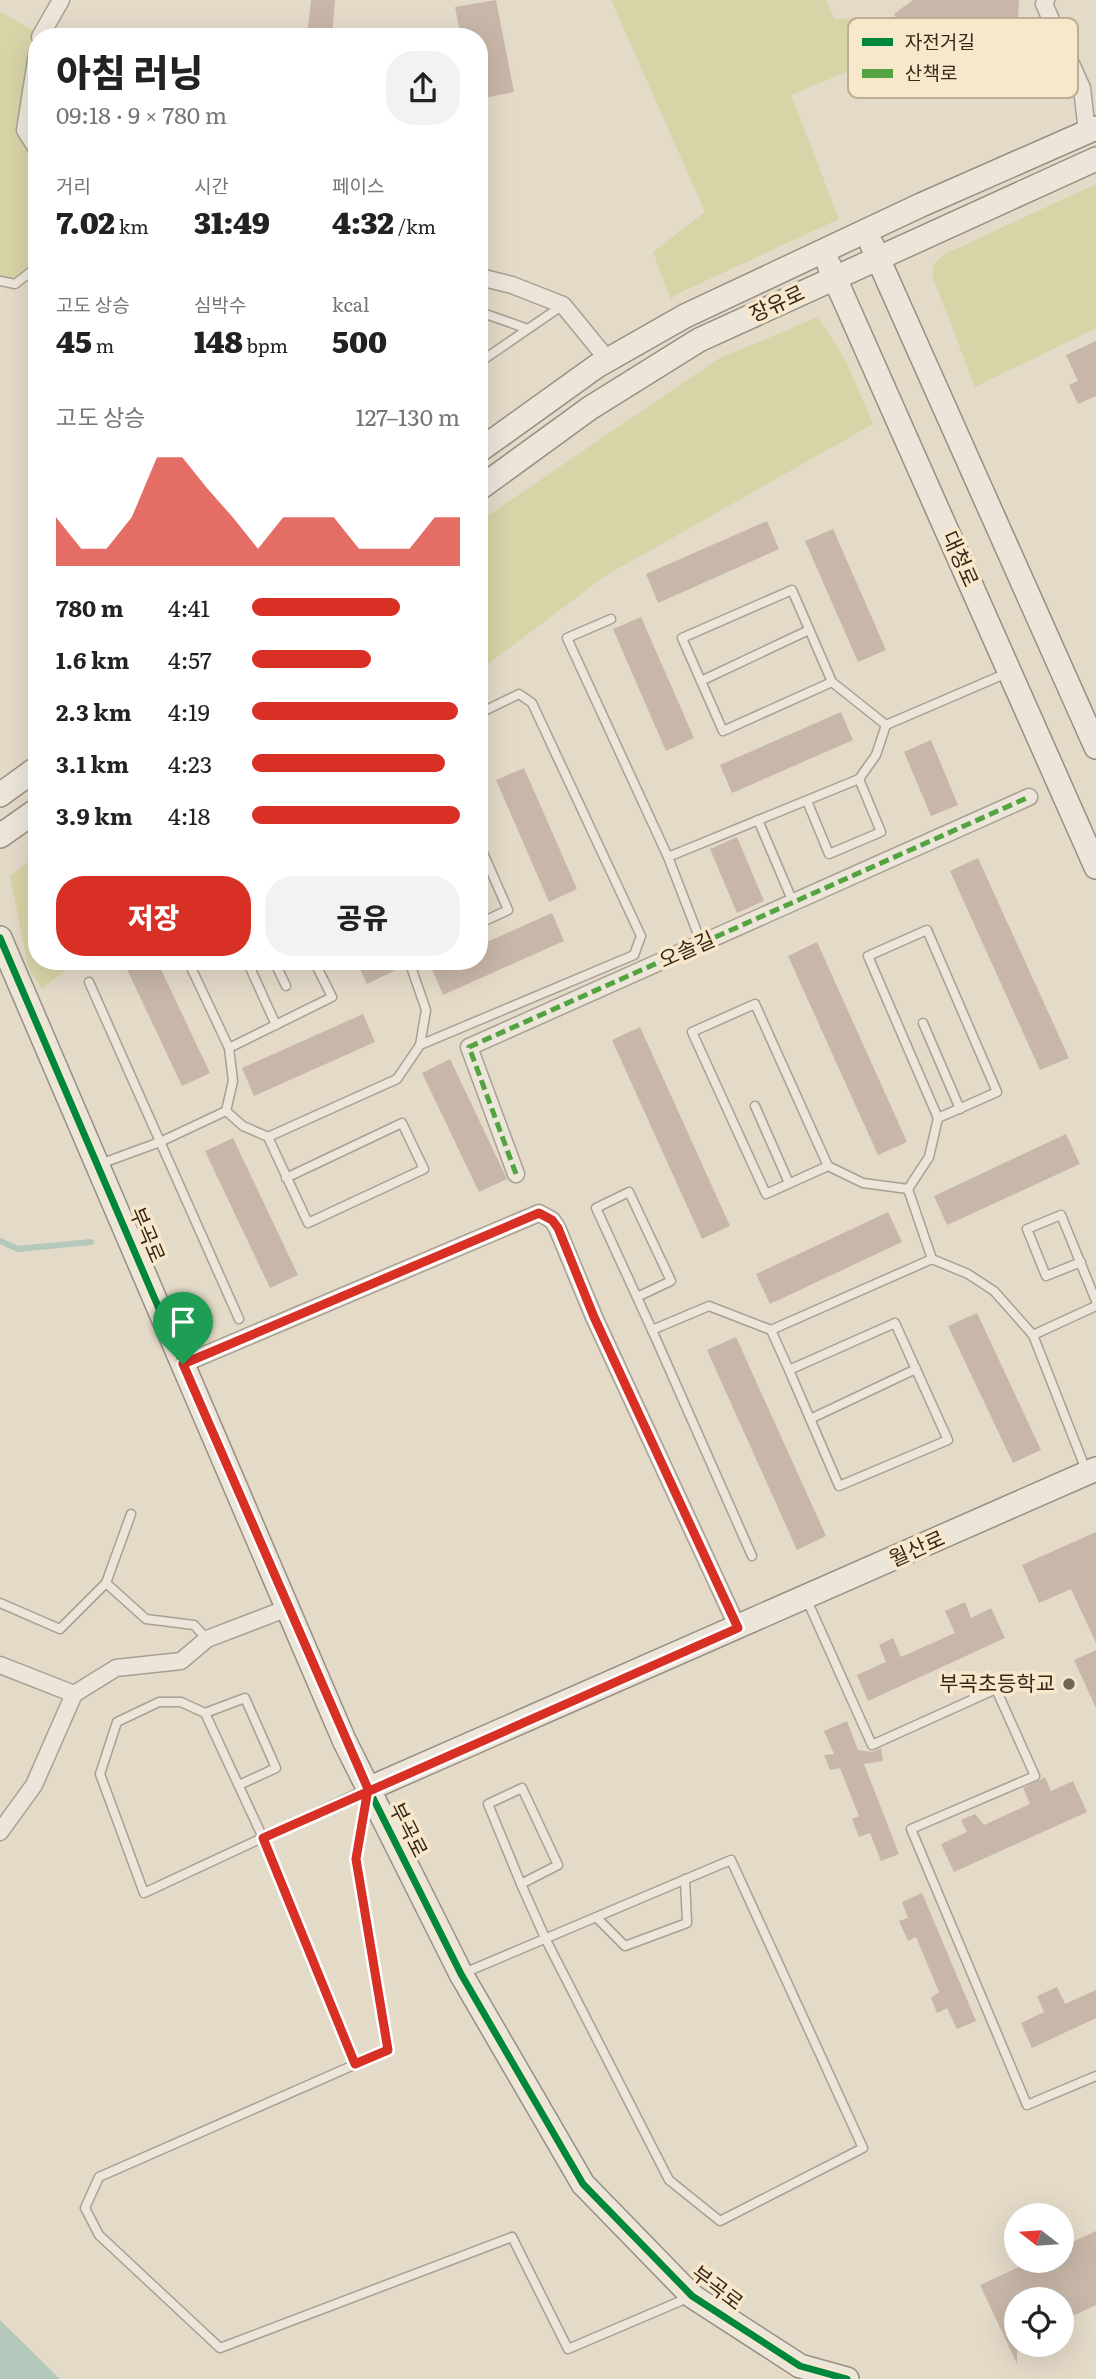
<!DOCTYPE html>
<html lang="ko">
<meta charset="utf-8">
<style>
body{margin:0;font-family:Literata,"Noto Sans KR",serif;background:#f2f2f2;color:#222;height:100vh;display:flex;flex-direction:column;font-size:26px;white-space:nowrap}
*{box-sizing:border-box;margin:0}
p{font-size:23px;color:#767676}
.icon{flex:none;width:38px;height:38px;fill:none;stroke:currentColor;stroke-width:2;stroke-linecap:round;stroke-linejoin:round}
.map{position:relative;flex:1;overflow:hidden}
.sheet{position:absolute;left:28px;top:28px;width:460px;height:942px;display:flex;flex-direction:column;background:#fff;border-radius:28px;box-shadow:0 7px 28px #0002}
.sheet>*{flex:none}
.needle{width:46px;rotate:287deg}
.controls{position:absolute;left:1004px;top:2203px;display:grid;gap:14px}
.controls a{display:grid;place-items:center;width:70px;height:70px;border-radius:50%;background:#fff;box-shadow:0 7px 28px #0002;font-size:35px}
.pin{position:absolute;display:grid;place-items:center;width:60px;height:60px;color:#fff;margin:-72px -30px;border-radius:50% 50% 50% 0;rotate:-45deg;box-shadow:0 0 7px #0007}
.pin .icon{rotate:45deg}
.round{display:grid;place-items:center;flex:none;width:74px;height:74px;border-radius:28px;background:#f2f2f2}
.summary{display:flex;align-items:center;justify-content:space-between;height:119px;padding:0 28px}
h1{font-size:38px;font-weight:800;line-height:52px}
.metrics{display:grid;grid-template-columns:repeat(3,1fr);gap:10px;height:119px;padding:7px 28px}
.metrics div{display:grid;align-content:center}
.metrics b{font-size:30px;font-weight:800}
.metrics small{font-size:19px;font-weight:400}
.metrics p{font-size:19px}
.chart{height:196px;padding:14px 28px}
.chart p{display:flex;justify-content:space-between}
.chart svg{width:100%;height:126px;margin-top:7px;fill:#d93025;opacity:.7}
.primary-button{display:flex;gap:14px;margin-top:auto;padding:14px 28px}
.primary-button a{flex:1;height:80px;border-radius:28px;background:#d93025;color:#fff;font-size:28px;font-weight:800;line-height:80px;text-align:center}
.primary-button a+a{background:#f2f2f2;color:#222}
ul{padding:0 28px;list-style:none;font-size:23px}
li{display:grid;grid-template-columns:112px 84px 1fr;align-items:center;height:52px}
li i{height:18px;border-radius:9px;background:#d93025}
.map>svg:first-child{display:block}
</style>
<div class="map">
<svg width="1096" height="2379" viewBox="0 0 1096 2379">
<rect width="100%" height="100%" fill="#e4dac8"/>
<g fill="#d7d4a8">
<polygon points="611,0 826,0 834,19 873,18 878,59 791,95 839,219 675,295 671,300 653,252 705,212"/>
<polygon points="0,12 40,34 37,37 25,130 37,149 37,260 15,284 0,281"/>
<polygon points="1096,184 1096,328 975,387 932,275 933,265 943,255"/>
<polygon points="818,317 846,361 873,424 605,576 480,670 480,521 718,359"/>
<polygon points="37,855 37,961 76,961 42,989 28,967 10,876"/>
</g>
<polygon fill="#b4c8bb" points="0,2320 60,2379 0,2379"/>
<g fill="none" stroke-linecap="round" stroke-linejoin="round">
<polyline stroke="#b4c8bb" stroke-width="6" points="0,1241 18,1249 91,1242"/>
</g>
<g fill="#c8b7a8">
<polygon points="311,0 335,0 332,37 307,37"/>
<polygon points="496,0 514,92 480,99 480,37 461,37 455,7"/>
<polygon points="913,0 1019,0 1017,31 920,75 894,14"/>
<polygon points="1096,341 1096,396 1078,404 1069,385 1078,381 1066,355"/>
<polygon points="767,521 779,549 658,603 646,574"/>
<polygon points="833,529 886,650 858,662 805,541"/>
<polygon points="641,617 694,738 666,751 613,629"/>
<polygon points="841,712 853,740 732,793 720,765"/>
<polygon points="931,740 958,805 931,816 904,752"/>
<polygon points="524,768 577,889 549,902 496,780"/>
<polygon points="737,837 764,901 737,913 710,849"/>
<polygon points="978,858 1069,1058 1040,1070 950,871"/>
<polygon points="552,913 564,941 443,995 431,967 444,961 480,961 480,945"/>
<polygon points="817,942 907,1142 878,1155 788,956"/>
<polygon points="123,961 157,961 210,1073 182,1086"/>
<polygon points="356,961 403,961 404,966 367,984"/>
<polygon points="363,1014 375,1042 254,1096 242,1068"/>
<polygon points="640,1027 730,1226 702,1239 612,1040"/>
<polygon points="450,1059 507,1179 479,1192 422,1073"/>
<polygon points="1066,1134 1080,1164 947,1225 934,1196"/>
<polygon points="233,1138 298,1275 270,1288 205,1151"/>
<polygon points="888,1212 902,1242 770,1304 756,1274"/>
<polygon points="977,1313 1041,1450 1013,1463 948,1326"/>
<polygon points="736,1337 826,1536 797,1550 707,1350"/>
<polygon points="1096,1532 1096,1643 1071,1589 1039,1603 1022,1565"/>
<polygon points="965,1602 971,1618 991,1608 1005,1638 868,1701 857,1675 886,1662 879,1645 893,1638 901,1657 955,1633 945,1611"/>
<polygon points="1096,1650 1096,1708 1074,1660"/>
<polygon points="847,1721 858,1750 872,1752 881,1748 883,1761 864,1764 899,1854 881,1861 870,1833 859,1837 852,1819 859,1816 840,1768 830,1770 824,1755 834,1754 824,1731"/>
<polygon points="1045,1777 1051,1791 1073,1781 1087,1812 954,1872 941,1844 967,1832 961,1820 975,1814 984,1825 1030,1804 1023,1788"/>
<polygon points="922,1893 976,2021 957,2029 947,2008 937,2013 931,1998 939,1992 916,1937 908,1941 899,1921 908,1918 902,1902"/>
<polygon points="1057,1987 1065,2004 1096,1990 1096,2018 1032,2048 1021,2023 1044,2012 1037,1996"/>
<polygon points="1096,2231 1096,2305 1062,2321 1062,2300 1017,2300 1017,2364 980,2285 1032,2261 1062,2261 1062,2247"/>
</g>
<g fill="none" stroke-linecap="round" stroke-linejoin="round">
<defs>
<g id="lane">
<polyline points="0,281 15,284 37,267"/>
<polyline points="480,312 528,329"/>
<polyline points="480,362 563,305"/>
<polyline points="611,619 567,638 668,857 859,779 876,755 886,725"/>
<polyline points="701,681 809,630"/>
<polyline points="832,682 723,731 682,638 792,590 832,682 886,725 1007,673"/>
<polyline points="807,801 829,854 881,832 859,779"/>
<polyline points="758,820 790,895"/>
<polyline points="480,846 508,910 480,923"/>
<polyline points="668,857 699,937"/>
<polyline points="188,961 229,1048 233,1081 226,1111"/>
<polyline points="247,961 276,1025"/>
<polyline points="274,961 286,986"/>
<polyline points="409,961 426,1010 420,1045"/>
<polyline points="89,982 239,1319"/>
<polyline points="923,1023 960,1109"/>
<polyline points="229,1048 332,997 314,961"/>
<polyline points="755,1106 789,1183"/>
<polyline points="268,1137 308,1223 424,1169 402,1123 286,1178"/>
<polyline points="100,1164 160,1142 226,1111 243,1126 268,1137 397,1079 420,1045 634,955 641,936 532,703 519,694 480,713"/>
<polyline points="828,1166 766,1194 692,1032 755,1004 828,1166 863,1183 908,1189"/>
<polyline points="932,1259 908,1189 929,1157 938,1118 997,1092 927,930 868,956 938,1118"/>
<polyline points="1081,1262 1046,1276 1027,1229 1061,1215 1096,1301"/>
<polyline points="637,1297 671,1281 629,1192 596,1208 652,1330"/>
<polygon points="895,1323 948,1440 839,1486 789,1370"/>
<polyline points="1033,1335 1096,1306"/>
<polyline points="789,1370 771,1330 932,1259 968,1274 994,1291 1033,1335 1086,1470"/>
<polyline points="810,1419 916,1369"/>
<polyline points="131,1514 106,1583 146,1619 194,1625 207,1639"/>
<polyline points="752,1556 652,1330 709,1306 771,1330"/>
<polyline points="806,1598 872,1745 996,1689 1035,1776 911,1829 1027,2105 1096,2076"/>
<polyline points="0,1603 60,1629 106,1583"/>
<polyline points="205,1713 245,1698 276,1768 239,1785"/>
<polygon points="522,1788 558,1865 521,1884 488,1804"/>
<polyline points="366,1799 356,1859 388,2050 99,2177 85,2208 99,2235 220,2348 512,2237 568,2349 690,2297"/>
<polyline points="597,1918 625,1946 687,1923 685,1879"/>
<polyline points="464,1973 731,1860 863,2148 720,2221 669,2180 546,1940 521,1884"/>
<polyline points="355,2065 263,1838 205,1713 181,1702 159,1702 117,1722 100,1774 144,1893 365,1790"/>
</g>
<g id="street">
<polyline points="1046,0 1044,4 1082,88 1087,132"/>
<polyline points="40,37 61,0"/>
<polyline points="37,54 25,130 37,149"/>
<polyline points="480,277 512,285 563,305 608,360"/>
<polyline points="516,1174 469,1047 1029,797"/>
<polyline points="183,1364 539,1213 552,1220 557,1228 594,1317 738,1628"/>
<polyline points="0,1665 74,1694"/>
<polyline points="0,1832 34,1785 74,1694 116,1668 181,1661 207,1639 288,1608"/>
</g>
<g id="secondary">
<polyline points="872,245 1096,747"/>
<polyline points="829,265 1096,867"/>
<polyline points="480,450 597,366 685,316 921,205 1096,128"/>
<polyline points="480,488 590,408 699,340 1096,159"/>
<polyline points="0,795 37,768"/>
<polyline points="0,836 37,810"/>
<polyline points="0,938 344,1740 461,1974 583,2184 692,2296 800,2366 847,2379"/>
<polyline points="368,1789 1096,1469"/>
</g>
</defs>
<use href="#lane" stroke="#a99f92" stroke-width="11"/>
<use href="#street" stroke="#a99f92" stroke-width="19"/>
<use href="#secondary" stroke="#988e82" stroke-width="26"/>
<use href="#lane" stroke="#ece5da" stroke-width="8"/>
<use href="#street" stroke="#ece5da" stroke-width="16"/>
<use href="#secondary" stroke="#ece5da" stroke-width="23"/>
<polyline stroke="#53a340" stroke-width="5" stroke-dasharray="10 5" stroke-linecap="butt" points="516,1174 469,1047 1029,797"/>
<defs>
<g id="cycleway">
<polyline points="0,938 344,1740 461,1974 583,2184 692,2296 800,2366 847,2379"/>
<polyline points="183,1364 539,1213 552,1220 557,1228 594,1317 738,1628"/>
</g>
</defs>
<use href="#cycleway" stroke="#f8e8cb" stroke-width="11"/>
<use href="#cycleway" stroke="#00873e" stroke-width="7"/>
</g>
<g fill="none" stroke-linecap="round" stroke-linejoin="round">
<defs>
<polyline id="route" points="183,1364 368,1789 356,1859 388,2050 355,2064 263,1838 738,1628 594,1317 558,1228 552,1220 539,1213 183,1364"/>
</defs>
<use href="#route" stroke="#fff" stroke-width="14"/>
<use href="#route" stroke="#d93025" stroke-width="9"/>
</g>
<circle fill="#746557" stroke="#f8e8cb" stroke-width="2.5" cx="1069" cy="1684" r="7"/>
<g text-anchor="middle" stroke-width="7" stroke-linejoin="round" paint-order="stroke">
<g font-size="21" fill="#37261a" stroke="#f8e8cb">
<text transform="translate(777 304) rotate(-25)" y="7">장유로</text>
<text transform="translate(960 559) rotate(66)" y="7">대청로</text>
<text transform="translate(687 950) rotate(-24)" y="7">오솔길</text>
<text transform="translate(147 1235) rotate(67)" y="7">부곡로</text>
<text transform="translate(917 1549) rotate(-24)" y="7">월산로</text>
<text transform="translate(408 1830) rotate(63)" y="7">부곡로</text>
<text transform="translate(717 2288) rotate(37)" y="7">부곡로</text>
</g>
<g font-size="21" fill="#37261a" stroke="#f8e8cb" text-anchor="end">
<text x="1055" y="1691">부곡초등학교</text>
</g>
</g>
<rect x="848" y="18" width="230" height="80" rx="10" fill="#f8e8cb" stroke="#beae96" stroke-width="2"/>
<rect x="862" y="38" width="31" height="8" fill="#00873e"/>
<rect x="862" y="69" width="31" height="9" fill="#53a340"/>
<g font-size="19" fill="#37261a">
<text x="905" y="49">자전거길</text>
<text x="905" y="80">산책로</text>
</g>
</svg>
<div class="controls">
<a><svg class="needle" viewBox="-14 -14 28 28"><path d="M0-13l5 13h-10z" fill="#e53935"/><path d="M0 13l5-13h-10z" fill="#767676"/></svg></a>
<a><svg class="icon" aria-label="locate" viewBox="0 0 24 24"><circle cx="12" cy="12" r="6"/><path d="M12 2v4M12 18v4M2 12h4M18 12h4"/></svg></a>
</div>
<div class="pin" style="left:183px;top:1364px;background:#1e9e55"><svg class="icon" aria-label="arrive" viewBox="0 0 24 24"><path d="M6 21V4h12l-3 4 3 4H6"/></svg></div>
<section class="sheet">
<div class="summary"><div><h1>아침 러닝</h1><p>09:18 · 9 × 780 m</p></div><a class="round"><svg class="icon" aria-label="share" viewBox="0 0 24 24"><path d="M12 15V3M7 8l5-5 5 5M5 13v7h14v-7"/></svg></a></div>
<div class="metrics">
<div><p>거리</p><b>7.02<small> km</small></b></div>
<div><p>시간</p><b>31:49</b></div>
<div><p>페이스</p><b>4:32<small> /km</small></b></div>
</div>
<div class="metrics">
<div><p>고도 상승</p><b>45<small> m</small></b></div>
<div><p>심박수</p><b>148<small> bpm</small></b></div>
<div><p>kcal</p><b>500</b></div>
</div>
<div class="chart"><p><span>고도 상승</span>127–130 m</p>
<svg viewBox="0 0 160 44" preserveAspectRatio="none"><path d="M0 44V27L10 38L20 38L30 27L40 6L50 6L60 17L70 27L80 38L90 27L100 27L110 27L120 38L130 38L140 38L150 27L160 27V44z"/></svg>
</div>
<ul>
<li><b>780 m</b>4:41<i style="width:71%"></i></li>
<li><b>1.6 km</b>4:57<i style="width:57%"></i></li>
<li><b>2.3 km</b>4:19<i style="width:99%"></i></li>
<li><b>3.1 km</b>4:23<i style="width:93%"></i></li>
<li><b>3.9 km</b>4:18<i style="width:100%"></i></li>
</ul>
<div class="primary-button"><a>저장</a><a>공유</a></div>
</section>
</div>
